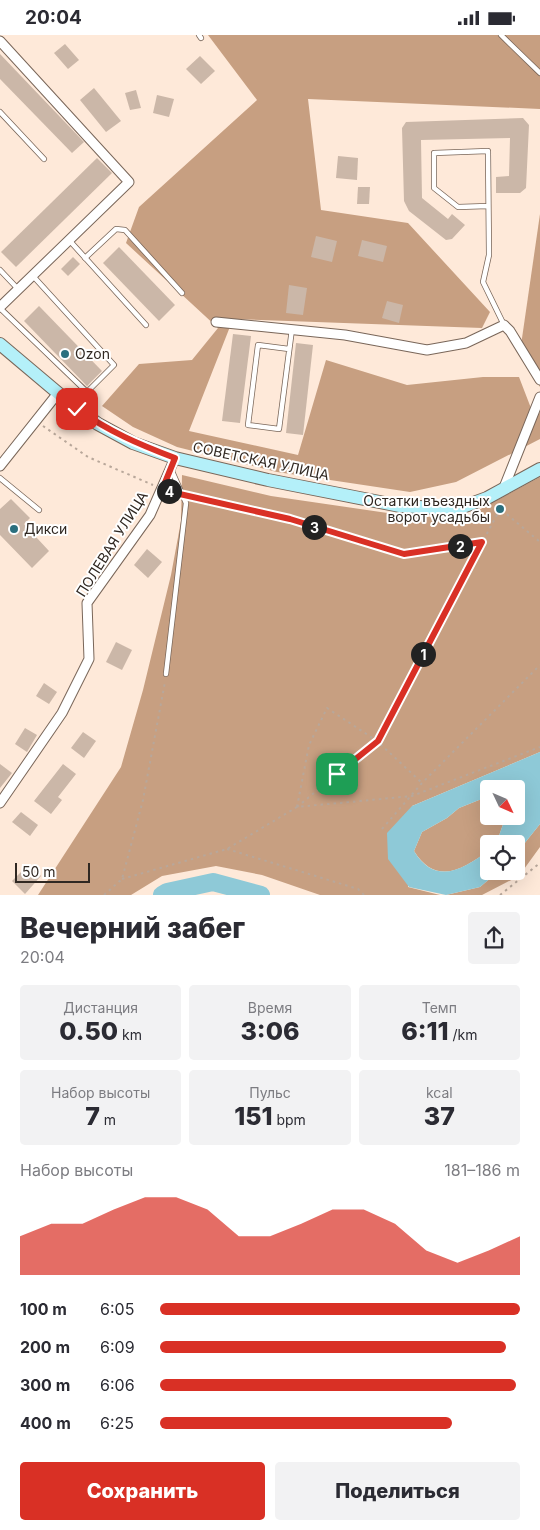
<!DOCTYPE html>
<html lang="ru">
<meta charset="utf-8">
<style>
body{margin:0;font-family:Inter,sans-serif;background:#f2f2f3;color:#2b2b33;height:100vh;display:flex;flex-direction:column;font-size:19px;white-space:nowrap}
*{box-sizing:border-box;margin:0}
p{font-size:16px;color:#7c7c81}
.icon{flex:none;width:28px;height:28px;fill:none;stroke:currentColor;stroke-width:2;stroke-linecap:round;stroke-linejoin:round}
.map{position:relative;height:860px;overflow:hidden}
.sheet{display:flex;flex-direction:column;background:#fff;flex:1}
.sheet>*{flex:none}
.needle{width:32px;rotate:134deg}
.buttons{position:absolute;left:480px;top:745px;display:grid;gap:10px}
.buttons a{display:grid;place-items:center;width:45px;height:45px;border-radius:5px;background:#fff;box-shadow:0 5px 20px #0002;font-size:25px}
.scale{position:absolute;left:15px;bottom:12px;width:75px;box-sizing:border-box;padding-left:5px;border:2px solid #302822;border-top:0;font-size:14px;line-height:18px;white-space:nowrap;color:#302822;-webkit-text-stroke:4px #fff;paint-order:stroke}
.pin{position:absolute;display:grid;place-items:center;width:42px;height:42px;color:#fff;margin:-21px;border-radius:10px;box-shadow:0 2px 8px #0006}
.km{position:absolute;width:25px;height:25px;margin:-12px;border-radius:50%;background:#222;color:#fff;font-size:14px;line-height:25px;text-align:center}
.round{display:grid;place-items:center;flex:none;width:52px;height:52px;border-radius:5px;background:#f2f2f3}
.head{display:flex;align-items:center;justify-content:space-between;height:85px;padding:0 20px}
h1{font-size:28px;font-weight:800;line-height:38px}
.stats{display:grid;grid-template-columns:repeat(3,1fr);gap:8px;height:85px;padding:5px 20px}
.stats div{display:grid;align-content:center;border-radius:5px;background:#f2f2f3;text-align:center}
.stats b{font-size:25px;font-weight:800}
.stats small{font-size:14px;font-weight:400}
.stats p{font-size:14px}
.chart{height:140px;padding:10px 20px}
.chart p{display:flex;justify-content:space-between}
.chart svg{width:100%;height:90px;margin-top:5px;fill:#d93025;opacity:.7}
.action{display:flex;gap:10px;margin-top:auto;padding:10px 20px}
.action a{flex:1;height:58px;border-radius:5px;background:#d93025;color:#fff;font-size:20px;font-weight:800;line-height:58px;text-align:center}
.action a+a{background:#f2f2f3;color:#2b2b33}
ul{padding:0 20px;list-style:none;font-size:16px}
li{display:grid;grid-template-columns:80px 60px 1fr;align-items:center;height:38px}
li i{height:12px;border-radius:6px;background:#d93025}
.status{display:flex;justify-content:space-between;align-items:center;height:35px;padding:0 25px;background:#fff;direction:ltr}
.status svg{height:14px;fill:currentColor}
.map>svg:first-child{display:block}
</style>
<div class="status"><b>20:04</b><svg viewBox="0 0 49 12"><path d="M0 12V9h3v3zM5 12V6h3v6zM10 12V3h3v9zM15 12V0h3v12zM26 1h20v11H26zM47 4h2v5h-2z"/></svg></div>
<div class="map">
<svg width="540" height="860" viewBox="0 0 540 860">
<rect width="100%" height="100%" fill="#fee9d9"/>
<g fill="#c79f81">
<polygon points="208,0 540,0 540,74 308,64 321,175 408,188 490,277 482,293 233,284 189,396 298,420 326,325 407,350 483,342 519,342 534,381 540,378 540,404 456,447 410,457 277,437 177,412 133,392 102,371 139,329 192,325 218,293 126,208 139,172 257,65"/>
<polygon points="540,179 540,352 520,317"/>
<polygon points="182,440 271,461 408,481 464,483 540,442 540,717 412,771 408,852 440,860 320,860 262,840 216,831 162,841 131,860 38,860 121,732 143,655 171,540 181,486"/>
<path d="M479,765H489V781H506L496,809H489V815C463,835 436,851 414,816L422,797L447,783L459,773Z"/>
<polygon points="540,789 540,812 519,841 482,860 446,860 480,852 499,836 516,836 516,819"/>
</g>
<path fill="#8ec9d7" d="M540,717V789L516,819V809H496L506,781H516V754H489V765H479L459,773L447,783L422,797L414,816C435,851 463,835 489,815V836H499L480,852L446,860L409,852L388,824L387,798L412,771Z"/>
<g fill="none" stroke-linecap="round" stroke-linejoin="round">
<polyline stroke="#8ec9d7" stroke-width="18" points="162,860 167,857 213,847 261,860"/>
</g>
<g fill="#cbb7a8">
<polygon points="65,9 79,25 68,34 54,18"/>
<polygon points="0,19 84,107 72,118 0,44"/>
<polygon points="200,21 215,36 201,49 186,34"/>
<polygon points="94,53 121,86 106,97 80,65"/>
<polygon points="136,55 141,73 130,75 125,58"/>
<polygon points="157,60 174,64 169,82 153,78"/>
<polygon points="523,83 529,90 526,153 520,158 496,158 496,142 509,141 510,103 421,105 422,163 448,184 452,179 465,190 452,204 446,205 409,176 404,166 402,93 406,87"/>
<polygon points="338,121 358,123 357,145 336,143"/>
<polygon points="97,123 112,138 16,232 1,217"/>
<polygon points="358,152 370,152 369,169 357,169"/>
<polygon points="316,201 337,206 332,227 311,222"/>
<polygon points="362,205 387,211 383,227 358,221"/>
<polygon points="119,212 175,270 159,286 103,228"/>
<polygon points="73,222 80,229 68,241 61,234"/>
<polygon points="289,250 307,253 303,280 286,278"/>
<polygon points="387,266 403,270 399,288 382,283"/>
<polygon points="39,271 102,336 87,351 24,286"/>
<polygon points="233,299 251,301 240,388 222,386"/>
<polygon points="296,308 313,310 303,400 286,398"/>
<polygon points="11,464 30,483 24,489 49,516 32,533 0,500 0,474"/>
<polygon points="147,514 162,527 148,543 134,530"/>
<polygon points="116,607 132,615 122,635 106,627"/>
<polygon points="44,648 57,657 49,669 36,661"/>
<polygon points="25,693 37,700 27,717 15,709"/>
<polygon points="83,697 96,706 84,723 71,713"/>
<polygon points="0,729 12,738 0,753"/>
<polygon points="63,729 76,739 58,762 62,765 51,779 34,766"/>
<polygon points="21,777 38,790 30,801 12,787"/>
<polygon points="29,829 41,841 25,859 12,846"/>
</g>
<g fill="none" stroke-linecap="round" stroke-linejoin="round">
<defs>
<g id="lane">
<polyline points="199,0 201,3"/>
<polyline points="501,0 540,38"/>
<polyline points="0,77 44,124"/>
<polyline points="488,171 458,172 434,153 434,118 488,116 489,220 483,247 504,290"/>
<polyline points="69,205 146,290"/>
<polyline points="85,223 116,194 125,195 182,258"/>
<polyline points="0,235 18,254"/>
<polyline points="33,241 114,330 87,357 78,373"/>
<polyline points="0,273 87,357"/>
<polyline points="289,314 258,310 248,390 279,394 292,294"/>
<polyline points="0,443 39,475"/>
<polyline points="166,639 186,468 171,434"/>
</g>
<g id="street">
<polyline points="0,6 129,147 0,272"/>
<polyline points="216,287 345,300 427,315 466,308 504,290 510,296 540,345"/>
<polyline points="0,431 58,358"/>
<polyline points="503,455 540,362"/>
<polyline points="0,768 62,678 89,624 87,568 150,480 175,423"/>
</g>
<polyline id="secondary" points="0,309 77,374 98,389 133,408 175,423 268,445 400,471 457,474 487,463 540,434"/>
</defs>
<use href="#lane" stroke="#796659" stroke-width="6"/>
<use href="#street" stroke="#796659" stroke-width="11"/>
<use href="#secondary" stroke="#796659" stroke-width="14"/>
<g stroke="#b8a79a" stroke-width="2" stroke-dasharray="2.5 4" stroke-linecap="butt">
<polyline points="43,391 88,422 153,450"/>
<polyline points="191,461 290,484 404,519 482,507"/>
<polyline points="497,471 540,507"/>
<polyline points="297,772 377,706 500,474"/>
<polyline points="297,772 309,710 327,673 377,706 422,748"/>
<polyline points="382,794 422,748 540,630"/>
<polyline points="227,814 358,854 364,860"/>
<polyline points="122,844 227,814 297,772 412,761 540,712"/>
<polyline points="104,860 122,844 143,765 165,647"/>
<polyline points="500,860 540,828"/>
</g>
<use href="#lane" stroke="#fff" stroke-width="4.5"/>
<use href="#street" stroke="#fff" stroke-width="9"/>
<use href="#secondary" stroke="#b4f0f9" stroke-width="12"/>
</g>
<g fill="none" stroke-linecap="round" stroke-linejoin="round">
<defs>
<path id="route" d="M77,374C110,397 138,409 175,423L162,455L290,484L404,519L482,507L378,706L337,739"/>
</defs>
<use href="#route" stroke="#fff" stroke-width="10"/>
<use href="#route" stroke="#d93025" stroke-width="6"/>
</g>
<g fill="#2a6f7e" stroke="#fff" stroke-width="2">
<circle cx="65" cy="319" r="5"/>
<circle cx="500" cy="474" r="5"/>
<circle cx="14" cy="494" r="5"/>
</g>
<g text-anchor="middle" stroke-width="4" stroke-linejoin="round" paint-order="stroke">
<g font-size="14" fill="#302822" stroke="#fff" text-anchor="start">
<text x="75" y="324">Ozon</text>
<text x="490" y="471" text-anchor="end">Остатки въездных<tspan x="490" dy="16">ворот усадьбы</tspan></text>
<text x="24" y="499">Дикси</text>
</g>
<g font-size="14" fill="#302822" stroke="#fff">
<text transform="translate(261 426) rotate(12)" y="5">СОВЕТСКАЯ УЛИЦА</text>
<text transform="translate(112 509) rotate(-58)" y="5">ПОЛЕВАЯ УЛИЦА</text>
</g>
</g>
</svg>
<div class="buttons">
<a><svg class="needle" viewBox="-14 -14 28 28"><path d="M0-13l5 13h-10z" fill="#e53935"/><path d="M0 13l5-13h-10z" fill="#7c7c81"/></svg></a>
<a><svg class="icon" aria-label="locate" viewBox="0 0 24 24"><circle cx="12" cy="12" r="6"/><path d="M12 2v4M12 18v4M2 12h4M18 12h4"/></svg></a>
</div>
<div class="scale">50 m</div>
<div class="pin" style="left:337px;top:739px;background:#1e9e55"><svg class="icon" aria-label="arrive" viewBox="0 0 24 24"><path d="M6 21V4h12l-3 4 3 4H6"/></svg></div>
<div class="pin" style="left:77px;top:374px;background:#d93025"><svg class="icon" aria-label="check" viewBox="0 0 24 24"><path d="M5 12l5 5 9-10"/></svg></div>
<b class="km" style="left:423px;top:619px">1</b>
<b class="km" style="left:460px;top:511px">2</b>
<b class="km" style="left:314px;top:492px">3</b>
<b class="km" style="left:169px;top:456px">4</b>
</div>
<section class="sheet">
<div class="head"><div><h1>Вечерний забег</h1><p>20:04</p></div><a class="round"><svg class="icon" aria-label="share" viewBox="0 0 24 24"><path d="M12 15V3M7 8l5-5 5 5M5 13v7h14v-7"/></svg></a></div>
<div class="stats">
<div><p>Дистанция</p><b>0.50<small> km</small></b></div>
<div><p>Время</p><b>3:06</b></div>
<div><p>Темп</p><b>6:11<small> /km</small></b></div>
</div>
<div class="stats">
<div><p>Набор высоты</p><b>7<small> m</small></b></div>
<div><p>Пульс</p><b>151<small> bpm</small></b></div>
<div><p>kcal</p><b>37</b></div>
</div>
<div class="chart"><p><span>Набор высоты</span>181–186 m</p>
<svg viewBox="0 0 160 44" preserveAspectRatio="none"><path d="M0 44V25L10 19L20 19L30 12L40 6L50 6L60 12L70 25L80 25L90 19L100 12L110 12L120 19L130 32L140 38L150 32L160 25V44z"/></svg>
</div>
<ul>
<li><b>100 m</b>6:05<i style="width:100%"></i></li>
<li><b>200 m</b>6:09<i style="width:96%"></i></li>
<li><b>300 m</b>6:06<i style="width:99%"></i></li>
<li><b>400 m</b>6:25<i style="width:81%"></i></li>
</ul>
<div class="action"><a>Сохранить</a><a>Поделиться</a></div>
</section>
